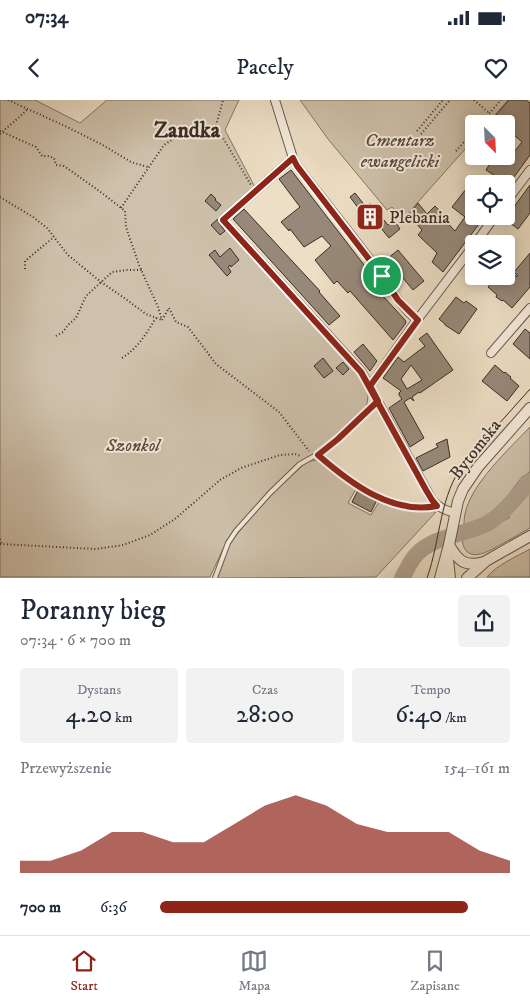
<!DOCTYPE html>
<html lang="pl">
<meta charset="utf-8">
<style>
body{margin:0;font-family:"IM FELL DW Pica",serif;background:#f2f2f3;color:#1f2937;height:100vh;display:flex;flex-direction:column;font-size:19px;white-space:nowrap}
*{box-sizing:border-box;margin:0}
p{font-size:16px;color:#747a83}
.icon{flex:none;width:28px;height:28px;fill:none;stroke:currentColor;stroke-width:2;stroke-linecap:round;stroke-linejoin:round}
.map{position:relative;height:478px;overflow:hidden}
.drawer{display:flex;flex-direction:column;background:#fff;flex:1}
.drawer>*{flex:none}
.needle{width:32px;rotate:156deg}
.fabs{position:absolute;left:465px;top:15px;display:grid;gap:10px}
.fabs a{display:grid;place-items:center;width:50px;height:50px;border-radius:5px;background:#fff;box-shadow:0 2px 12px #0003;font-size:25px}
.pin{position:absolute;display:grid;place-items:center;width:42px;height:42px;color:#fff;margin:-21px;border:2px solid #fff;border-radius:50%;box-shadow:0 1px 5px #0007}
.round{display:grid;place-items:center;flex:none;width:52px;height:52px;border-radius:5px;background:#f2f2f3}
.summary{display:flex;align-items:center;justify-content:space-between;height:85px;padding:0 20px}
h1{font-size:28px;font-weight:600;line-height:38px}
.figures{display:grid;grid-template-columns:repeat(3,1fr);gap:8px;height:85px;padding:5px 20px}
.figures div{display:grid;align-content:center;border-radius:5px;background:#f2f2f3;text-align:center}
.figures b{font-size:25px;font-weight:600}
.figures small{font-size:14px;font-weight:400}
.figures p{font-size:14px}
.chart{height:140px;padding:10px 20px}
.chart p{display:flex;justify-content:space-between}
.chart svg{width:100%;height:90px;margin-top:5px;fill:#8f2418;opacity:.7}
ul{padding:0 20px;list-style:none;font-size:16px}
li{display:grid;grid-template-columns:80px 60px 1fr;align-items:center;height:38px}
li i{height:12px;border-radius:6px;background:#8f2418}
.status{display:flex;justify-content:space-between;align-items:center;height:35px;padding:0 25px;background:#fff;direction:ltr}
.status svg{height:14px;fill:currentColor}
header{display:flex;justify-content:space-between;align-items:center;height:65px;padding:0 20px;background:#fff;font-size:22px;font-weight:600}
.menu{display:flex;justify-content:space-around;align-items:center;height:70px;border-top:1px solid #e0e1e3;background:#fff;font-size:14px;color:#747a83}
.menu a{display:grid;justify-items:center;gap:2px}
.menu .active{color:#8f2418}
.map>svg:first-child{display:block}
</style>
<div class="status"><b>07:34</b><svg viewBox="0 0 49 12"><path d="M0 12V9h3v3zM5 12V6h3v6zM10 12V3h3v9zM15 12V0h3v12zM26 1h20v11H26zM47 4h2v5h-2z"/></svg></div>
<header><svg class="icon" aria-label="back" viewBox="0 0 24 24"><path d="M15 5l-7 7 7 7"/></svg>Pacely<svg class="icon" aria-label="heart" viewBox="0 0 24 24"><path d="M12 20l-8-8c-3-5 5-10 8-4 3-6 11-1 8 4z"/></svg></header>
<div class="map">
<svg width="530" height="478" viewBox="0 0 530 478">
<rect width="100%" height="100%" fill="#eddfc6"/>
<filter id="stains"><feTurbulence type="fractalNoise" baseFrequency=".004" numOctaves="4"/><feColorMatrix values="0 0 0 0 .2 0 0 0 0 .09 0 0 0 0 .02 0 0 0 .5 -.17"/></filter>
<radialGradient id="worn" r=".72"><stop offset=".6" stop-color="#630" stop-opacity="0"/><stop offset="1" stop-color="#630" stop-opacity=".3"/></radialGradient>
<g fill="#cec1ab" stroke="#847668">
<polygon points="0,0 35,0 80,23 107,0 239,0 225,30 258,93 224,123 370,281 366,311 343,334 325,346 318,352 308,357 299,363 235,431 223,449 210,477 0,477"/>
<polygon points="300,0 508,0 487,24 474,24 474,39 403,119 392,107 387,110 328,39"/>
<path d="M530,327V372L522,377L512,390L494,415L464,426C464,422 464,418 465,414C470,385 510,348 530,327Z"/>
<polygon points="317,360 357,387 348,403 371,415 379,402 426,411 436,412 376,477 216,478 217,471 231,441 271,394 303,365 310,361"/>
<path d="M530,386V428C521,433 511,439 502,444C489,451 466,466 462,440L509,418L513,404Z"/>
<path d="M530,449V477H487C498,464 516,457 530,449Z"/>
</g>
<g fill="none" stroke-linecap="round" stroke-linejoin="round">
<path stroke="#b0a290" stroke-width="16" d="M402,478C407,470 410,461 416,455C433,436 464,435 486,424C501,417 519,394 530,381"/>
</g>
<g fill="#978979" stroke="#392c26" fill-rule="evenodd">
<polygon points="509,0 526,0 530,3 530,55 509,84 492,84 497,77 486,70 495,56 511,56 522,42 506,28 506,24 488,24"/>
<polygon points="291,70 371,174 384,194 382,195 405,220 406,223 393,240 350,191 348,193 337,181 334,184 315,160 331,146 322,136 304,147 290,129 289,131 281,122 300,107 279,79"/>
<polygon points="530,85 530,113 518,129 505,119"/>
<polygon points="466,89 474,101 474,116 485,116 443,172 432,162 437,153 418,135 422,130 409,115 418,103 427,114 435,106 444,115 442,117 455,131 465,117 452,107"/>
<polygon points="355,93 366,107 370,103 388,125 394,120 400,129 389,138 376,122 369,129 358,116 362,113 350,97"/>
<polygon points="211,94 216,99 215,100 221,105 216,111 205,101"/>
<polygon points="244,109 306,176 320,191 319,192 340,216 329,225 233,119"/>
<polygon points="218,119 219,123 225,131 220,135 211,125"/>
<polygon points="230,148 239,160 231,167 230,165 228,167 231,172 227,176 209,155 215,150 220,157"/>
<polygon points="398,150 424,181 413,190 387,159"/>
<polygon points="530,153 530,187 512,208 503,200 502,201 496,197 497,195 488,187 497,176 518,176 514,172"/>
<polygon points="456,197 464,203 466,201 477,209 459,234 445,225 445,224 439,219"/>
<polygon points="525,229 530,233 530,259 513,244"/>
<path d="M427,233L453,270L420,293L419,292L412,297L414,301L410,298L404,302L424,338L410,347L389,308L402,299L399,295V293L401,291L383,278L398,257L404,262L425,246L419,239ZM411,265L422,280L407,289L401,279Z"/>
<polygon points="363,244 377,261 370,271 354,252"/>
<polygon points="323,258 333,271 324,278 314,266"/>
<polygon points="343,262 349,269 343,275 336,268"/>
<polygon points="495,265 504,273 505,272 511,277 510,278 519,286 507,301 482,281"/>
<polygon points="447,339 450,357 423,371 416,358 438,347 436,344"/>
<polygon points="358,390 377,400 371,412 352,402"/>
</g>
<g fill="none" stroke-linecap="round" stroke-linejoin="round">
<defs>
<polyline id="service" points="215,478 228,443 236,431 270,393 300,364 325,350 338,339 378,301"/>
<g id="minor">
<path d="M275,0L293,58L297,66C324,100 351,134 377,169C390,187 400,206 417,220"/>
<path d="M293,58L223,120L361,271L432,400C439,408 445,410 455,413"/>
<polyline points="506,102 530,70"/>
<polyline points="475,144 495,116"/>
<polyline points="491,253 530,208"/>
<polyline points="370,286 417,220 474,145"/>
</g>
<g id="tertiary">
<path d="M449,445C459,462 465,467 484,462"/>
<polyline points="448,460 450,478"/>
<polyline points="440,478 449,445 458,401 463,389 478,367 530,308"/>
<polyline points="467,478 486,461 530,436"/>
</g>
</defs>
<use href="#service" stroke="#66594e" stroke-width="6"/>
<use href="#minor" stroke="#66594e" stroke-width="10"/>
<use href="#tertiary" stroke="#66594e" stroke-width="12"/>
<g stroke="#392c26" stroke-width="2" stroke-dasharray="1 2.5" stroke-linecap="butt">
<polyline points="8,0 65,26 101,44 131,62 148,67"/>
<polyline points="474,0 489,13"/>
<polyline points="480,24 501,0"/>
<polyline points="215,29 223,0"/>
<polyline points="0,31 36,47 42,56 48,56 54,58 56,65 64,66 102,93 125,111 126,127 139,165 158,207 162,220"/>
<polyline points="417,31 443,0"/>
<path d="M0,34C9,25 20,18 28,8"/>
<polyline points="421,34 450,0"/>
<polyline points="456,51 474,31"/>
<polyline points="0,97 33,117 47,128 68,155 101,182 120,195 146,214 162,220"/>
<polyline points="121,108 164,45 181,34 200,30 215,29 223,38 251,85"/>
<polyline points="25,169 25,161 54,137"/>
<polyline points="162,220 169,208 176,222 188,227 216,264 279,312 309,351"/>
<polyline points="56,236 63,232 68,225 76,218 86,196 112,172 127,170 142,170"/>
<path d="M122,258C138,248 146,234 156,218"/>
<path d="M323,359C355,385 385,407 427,408"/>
<polyline points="0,439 2,444"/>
<polyline points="0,444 96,449 123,445 150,435 175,419 220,380 241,368 280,355 295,354 301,356"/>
</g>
<use href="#service" stroke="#f3eada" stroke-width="4"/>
<use href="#minor" stroke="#f3eada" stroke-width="8"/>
<use href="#tertiary" stroke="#f3eada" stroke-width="10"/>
<path stroke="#392c26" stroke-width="1" d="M427,478C441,439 439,395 465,362L530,289"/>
</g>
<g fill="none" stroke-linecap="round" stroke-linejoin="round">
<defs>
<path id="route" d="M382,176L398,200L418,220L370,286L378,301L338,339L318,355C350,383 392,415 437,406L432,400L426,390L361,272L223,120L293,58L297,66L382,176"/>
</defs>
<use href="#route" stroke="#fff" stroke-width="10"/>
<use href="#route" stroke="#8f2418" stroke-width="6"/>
</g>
<defs>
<symbol id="building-square" viewBox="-11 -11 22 22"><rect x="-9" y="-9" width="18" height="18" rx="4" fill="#8f2418" stroke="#f3eada"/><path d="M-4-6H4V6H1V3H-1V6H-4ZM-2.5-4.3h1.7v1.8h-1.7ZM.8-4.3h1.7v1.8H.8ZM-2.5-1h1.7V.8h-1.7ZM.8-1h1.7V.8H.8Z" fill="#fff"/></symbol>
</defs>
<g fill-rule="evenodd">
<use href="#building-square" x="354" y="101" width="32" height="32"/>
</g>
<g text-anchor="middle" stroke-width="4" stroke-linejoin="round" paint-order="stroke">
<g font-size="18" font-style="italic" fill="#574a41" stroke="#f3eada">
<text x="400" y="46">Cmentarz<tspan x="400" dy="21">ewangelicki</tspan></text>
<text x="133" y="351">Szonkol</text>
</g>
<g font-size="18" fill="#392c26" stroke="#f3eada" text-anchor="start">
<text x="389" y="123">Plebania</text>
</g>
<g font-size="18" fill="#392c26" stroke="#f3eada">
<text transform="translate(475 349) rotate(-52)" y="6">Bytomska</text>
</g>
<g font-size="22" font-weight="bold" fill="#392c26" stroke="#f3eada">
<text x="187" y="37">Zandka</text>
</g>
</g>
<rect width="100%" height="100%" filter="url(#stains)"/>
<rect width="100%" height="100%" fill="url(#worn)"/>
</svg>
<div class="fabs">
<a><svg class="needle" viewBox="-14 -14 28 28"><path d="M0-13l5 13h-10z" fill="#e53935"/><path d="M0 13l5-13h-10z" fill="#747a83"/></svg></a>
<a><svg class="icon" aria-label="locate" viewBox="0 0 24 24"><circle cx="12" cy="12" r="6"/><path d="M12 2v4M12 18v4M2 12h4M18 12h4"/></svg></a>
<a><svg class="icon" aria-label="layers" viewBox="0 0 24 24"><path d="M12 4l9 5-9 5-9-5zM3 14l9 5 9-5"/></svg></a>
</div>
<div class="pin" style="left:382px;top:176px;background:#1e9e55"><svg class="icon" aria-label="arrive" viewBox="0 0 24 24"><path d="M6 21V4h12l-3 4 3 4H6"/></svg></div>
</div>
<section class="drawer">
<div class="summary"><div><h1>Poranny bieg</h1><p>07:34 · 6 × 700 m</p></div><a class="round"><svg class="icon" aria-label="share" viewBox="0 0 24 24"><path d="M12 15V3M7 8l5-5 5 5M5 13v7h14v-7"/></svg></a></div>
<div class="figures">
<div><p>Dystans</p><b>4.20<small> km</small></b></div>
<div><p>Czas</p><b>28:00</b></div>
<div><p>Tempo</p><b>6:40<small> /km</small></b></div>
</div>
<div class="chart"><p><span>Przewyższenie</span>154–161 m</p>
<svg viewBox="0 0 160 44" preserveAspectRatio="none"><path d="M0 44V38L10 38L20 33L30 24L40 24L50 29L60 29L70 20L80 11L90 6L100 11L110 20L120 24L130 24L140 24L150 33L160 38V44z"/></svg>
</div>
<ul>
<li><b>700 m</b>6:36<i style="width:88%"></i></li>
</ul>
</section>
<nav class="menu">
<a class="active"><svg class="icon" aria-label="home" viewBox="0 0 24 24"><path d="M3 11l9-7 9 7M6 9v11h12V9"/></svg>Start</a>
<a><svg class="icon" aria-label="map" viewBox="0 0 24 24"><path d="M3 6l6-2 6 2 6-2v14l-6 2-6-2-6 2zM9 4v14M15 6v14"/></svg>Mapa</a>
<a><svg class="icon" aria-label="saved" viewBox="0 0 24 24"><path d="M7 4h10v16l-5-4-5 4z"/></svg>Zapisane</a>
</nav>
